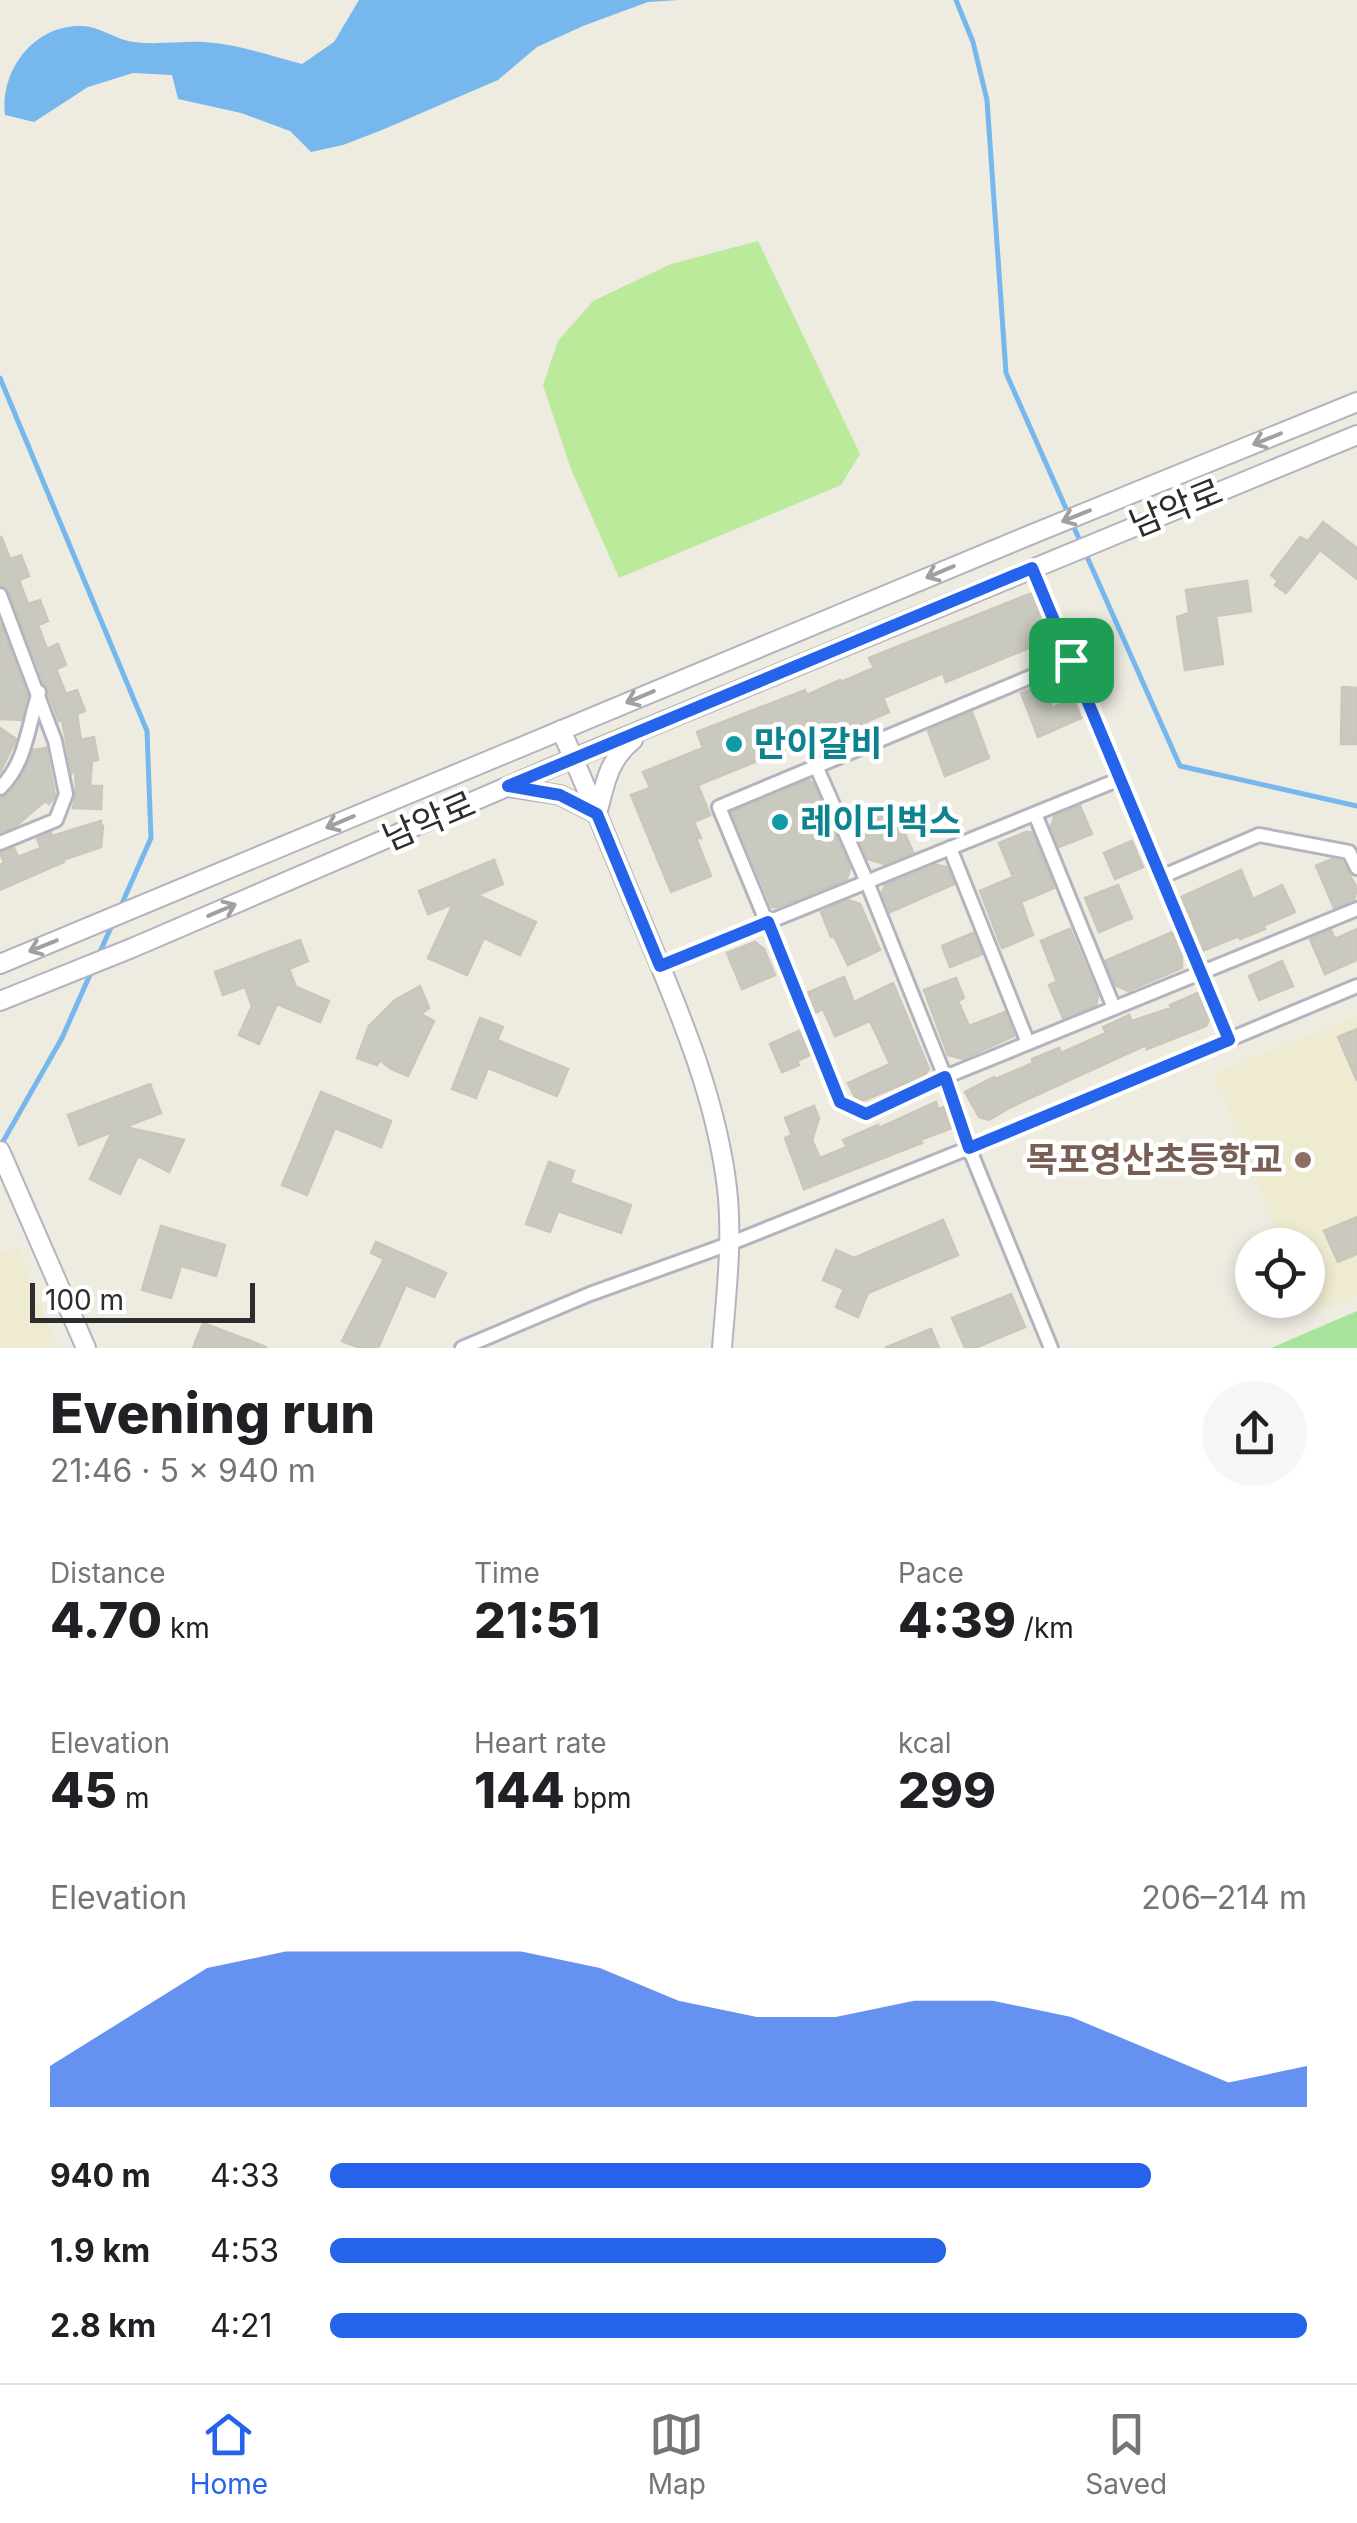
<!DOCTYPE html>
<meta charset="utf-8">
<style>
body{margin:0;font-family:Inter,"Noto Sans KR",sans-serif;background:#f6f6f6;color:#202124;height:100vh;display:flex;flex-direction:column;font-size:38px;white-space:nowrap}
*{box-sizing:border-box;margin:0}
p{font-size:32px;color:#757577}
.icon{flex:none;width:55px;height:55px;fill:none;stroke:currentColor;stroke-width:2;stroke-linecap:round;stroke-linejoin:round}
.map{position:relative;height:1348px;overflow:hidden}
.sheet{display:flex;flex-direction:column;background:#fff;flex:1}
.sheet>*{flex:none}
.controls{position:absolute;left:1235px;top:1228px;display:grid;gap:20px}
.controls a{display:grid;place-items:center;width:90px;height:90px;border-radius:50%;background:#fff;box-shadow:0 5px 15px #0003;font-size:50px}
.scale{position:absolute;left:30px;bottom:25px;width:225px;box-sizing:border-box;padding-left:10px;border:5px solid #2d2d2d;border-top:0;font-size:28px;line-height:35px;white-space:nowrap;color:#2d2d2d;-webkit-text-stroke:8px #fff;paint-order:stroke}
.pin{position:absolute;display:grid;place-items:center;width:85px;height:85px;color:#fff;margin:-42px;border-radius:20px;box-shadow:0 5px 15px #0006}
.round{display:grid;place-items:center;flex:none;width:105px;height:105px;border-radius:52px;background:#f6f6f6}
.overview{display:flex;align-items:center;justify-content:space-between;height:170px;padding:0 50px}
h1{font-size:55px;font-weight:800;line-height:75px}
.figures{display:grid;grid-template-columns:repeat(3,1fr);gap:15px;height:170px;padding:10px 50px}
.figures div{display:grid;align-content:center}
.figures b{font-size:50px;font-weight:800}
.figures small{font-size:28px;font-weight:400}
.figures p{font-size:28px}
.chart{height:280px;padding:20px 50px}
.chart p{display:flex;justify-content:space-between}
.chart svg{width:100%;height:180px;margin-top:10px;fill:#2563eb;opacity:.7}
ul{padding:0 50px;list-style:none;font-size:32px}
li{display:grid;grid-template-columns:160px 120px 1fr;align-items:center;height:75px}
li i{height:25px;border-radius:12px;background:#2563eb}
.menu{display:flex;justify-content:space-around;align-items:center;height:140px;border-top:2px solid #e0e0e0;background:#fff;font-size:28px;color:#757577}
.menu a{display:grid;justify-items:center;gap:5px}
.menu .current{color:#2563eb}
.map>svg:first-child{display:block}
</style>
<div class="map">
<svg width="1357" height="1348" viewBox="0 0 1357 1348">
<rect width="100%" height="100%" fill="#eeebe1"/>
<g fill="#efebd1">
<polygon points="1357,1016 1357,1296 1350,1301 1311,1313 1305,1300 1308,1300 1308,1245 1283,1245 1214,1074"/>
<polygon points="18,1247 57,1348 0,1348 0,1254"/>
</g>
<polygon fill="#a9e49e" points="1357,1311 1357,1348 1271,1348"/>
<polygon fill="#baea9a" points="758,241 860,454 841,485 619,578 571,469 543,385 558,341 593,301 671,264"/>
<path fill="#76b8ee" d="M359,0H679L648,2L583,26L537,47L498,80L382,130L343,145L311,152L290,131L241,113L178,99L172,75L133,73L88,87L34,122L5,115C0,68 36,24 82,26C99,26 116,40 134,42C156,45 181,41 204,42C237,44 271,56 302,64L334,42Z"/>
<g fill="none" stroke-linecap="round" stroke-linejoin="round">
<g stroke="#76b8ee" stroke-width="5">
<polyline points="956,0 973,42 987,100 1006,373 1068,513"/>
<polyline points="0,378 147,731 151,838 120,908"/>
<polyline points="1072,523 1180,766 1357,806"/>
<polyline points="99,954 113,923"/>
<polyline points="1,1145 62,1038 93,968"/>
</g>
</g>
<g fill="#cac9bf" stroke="#cac7ba" stroke-width="2.5">
<polygon points="1323,522 1357,548 1357,579 1320,550 1286,593 1275,585 1278,581 1271,575 1300,537 1308,541"/>
<polygon points="1,536 10,559 21,555 29,576 19,580 28,604 40,600 48,621 38,625 47,649 58,644 66,665 56,669 66,694 77,690 85,711 77,714 81,740 94,737 98,760 92,761 90,786 102,786 101,809 73,808 76,793 75,768 72,773 62,720 59,721 9,591 6,587 0,585"/>
<polygon points="1247,581 1251,611 1216,616 1223,664 1185,670 1177,617 1189,613 1186,590"/>
<polygon points="1032,593 1051,639 946,682 943,673 883,698 889,712 831,737 829,732 698,785 710,815 694,822 701,838 696,838 711,876 671,892 631,795 650,788 643,772 703,748 697,732 805,690 807,695 840,680 841,682 874,668 869,658"/>
<polygon points="0,623 27,696 21,720 0,719"/>
<polygon points="1043,684 1052,708 1073,698 1081,718 1038,737 1021,693"/>
<polygon points="1342,687 1357,688 1357,744 1341,744"/>
<polygon points="972,712 989,758 945,776 928,731"/>
<polygon points="0,728 16,739 0,773"/>
<polygon points="46,748 55,796 49,804 45,801 17,825 0,832 0,798 7,795 17,784 33,750"/>
<polygon points="809,780 813,783 850,868 847,879 778,907 772,907 732,812"/>
<polygon points="892,804 913,852 884,864 868,859 851,821"/>
<polygon points="1080,806 1092,834 1059,847 1051,827 1054,817"/>
<polygon points="101,821 101,826 103,826 101,847 63,860 64,862 0,890 0,865 4,863 0,853 14,848 18,857 41,848 37,839 51,833 52,836"/>
<polygon points="1026,832 1032,832 1054,888 1021,902 1033,935 1002,948 980,891 1013,877 999,843"/>
<polygon points="1132,841 1143,867 1115,879 1104,853"/>
<polygon points="1332,859 1342,861 1357,888 1354,900 1334,908 1316,866"/>
<polygon points="494,860 503,884 477,895 536,922 520,955 484,938 467,975 428,958 453,904 428,914 419,891"/>
<polygon points="936,865 947,867 954,884 890,912 882,893 885,885"/>
<polygon points="1241,870 1253,899 1282,885 1295,912 1263,926 1265,929 1240,939 1239,936 1202,951 1191,924 1193,923 1181,897"/>
<polygon points="1118,885 1132,918 1099,932 1085,898"/>
<polygon points="848,900 860,904 880,950 848,965 834,936 831,937 821,912"/>
<polygon points="1070,929 1098,996 1096,1005 1063,1018 1049,985 1057,982 1041,941"/>
<polygon points="1357,929 1357,960 1325,974 1310,939 1331,930 1335,939"/>
<polygon points="1173,932 1182,954 1182,968 1128,991 1115,985 1105,961"/>
<polygon points="973,933 982,954 950,967 942,946"/>
<polygon points="300,940 308,961 289,969 296,987 329,1001 320,1022 277,1004 259,1044 239,1035 252,1006 245,987 223,995 215,972"/>
<polygon points="755,942 764,949 775,975 742,989 727,953"/>
<polygon points="1282,961 1293,986 1259,1000 1249,976"/>
<polygon points="844,977 854,1002 893,983 929,1069 925,1075 862,1101 855,1097 848,1083 890,1064 870,1021 835,1036 823,1009 815,1013 807,993"/>
<polygon points="956,978 964,998 958,1001 969,1026 1005,1012 1014,1036 963,1059 948,1055 924,990"/>
<polygon points="420,986 429,1008 421,1014 434,1021 408,1076 391,1069 380,1060 377,1065 357,1058 369,1026 395,1000"/>
<polygon points="1198,993 1209,1020 1206,1026 1147,1049 1146,1045 1011,1107 989,1120 979,1117 965,1092 994,1077 996,1079 1033,1063 1032,1059 1059,1048 1061,1053 1106,1033 1103,1027 1129,1015 1132,1021 1171,1008 1170,1005"/>
<polygon points="480,1018 503,1027 497,1040 568,1069 557,1096 488,1068 476,1098 452,1089"/>
<polygon points="1357,1029 1357,1081 1338,1037"/>
<polygon points="799,1031 810,1055 797,1061 799,1065 782,1072 770,1044"/>
<polygon points="150,1084 161,1113 125,1127 184,1140 169,1172 138,1156 120,1194 90,1179 112,1132 79,1145 68,1115"/>
<polygon points="321,1092 391,1121 381,1147 335,1128 307,1195 282,1185"/>
<polygon points="936,1102 938,1109 944,1107 952,1128 920,1140 922,1143 804,1189 785,1138 792,1135 785,1118 814,1106 819,1118 812,1140 820,1158 847,1147 843,1140 878,1125 879,1128"/>
<polygon points="549,1162 574,1171 570,1183 631,1205 621,1233 558,1211 550,1232 526,1224"/>
<polygon points="1357,1217 1357,1254 1338,1262 1324,1231"/>
<polygon points="943,1220 958,1255 868,1293 858,1317 836,1307 844,1289 823,1280 836,1250 854,1258"/>
<polygon points="161,1226 225,1245 216,1276 181,1266 171,1298 142,1290"/>
<polygon points="376,1242 446,1273 434,1297 406,1285 378,1348 360,1348 342,1341 384,1259 371,1253"/>
<polygon points="1011,1294 1025,1327 975,1348 965,1348 952,1318"/>
<polygon points="203,1323 266,1347 266,1348 193,1348"/>
<polygon points="931,1329 939,1348 885,1348"/>
</g>
<g fill="none" stroke-linecap="round" stroke-linejoin="round">
<defs>
<g id="street">
<polyline points="1032,567 1229,1041"/>
<polyline points="0,595 55,741 66,794 56,820 0,843"/>
<polyline points="1071,660 719,807 841,1102 865,1113 945,1077 1357,909"/>
<polyline points="816,766 867,882 945,1077 969,1148 1051,1348"/>
<path d="M0,788C26,764 28,725 39,692"/>
<polyline points="1035,814 1114,1008"/>
<polyline points="950,848 1028,1043"/>
<polyline points="1161,877 1259,835 1349,852 1357,868"/>
<polyline points="660,966 1120,779"/>
<polyline points="462,1348 590,1294 729,1244 969,1148 1357,986"/>
</g>
<g id="secondary">
<path d="M561,730C590,795 616,861 644,927C679,1011 716,1096 727,1188C733,1241 726,1295 722,1348"/>
<path d="M509,787L560,795L597,814C605,784 608,760 633,740"/>
<polyline points="0,964 1030,535 1357,402"/>
<polyline points="0,1001 132,948 574,758 1357,435"/>
<polyline points="0,1151 86,1348"/>
</g>
</defs>
<use href="#street" stroke="#b4b4c0" stroke-width="18"/>
<use href="#secondary" stroke="#b4b4c0" stroke-width="22"/>
<use href="#street" stroke="#fff" stroke-width="12"/>
<use href="#secondary" stroke="#fff" stroke-width="18"/>
</g>
<defs><path id="oneway-shaft" d="M-6 0H5M1.5-3L5.5 0L1.5 3" fill="none" stroke-width="1.6" stroke-linecap="round" stroke-linejoin="round" transform="scale(2.5)"/></defs>
<g stroke="#a0a0a0">
<use href="#oneway-shaft" transform="translate(1267 439) rotate(158)"/>
<use href="#oneway-shaft" transform="translate(1076 516) rotate(158)"/>
<use href="#oneway-shaft" transform="translate(940 572) rotate(157)"/>
<use href="#oneway-shaft" transform="translate(640 697) rotate(157)"/>
<use href="#oneway-shaft" transform="translate(340 822) rotate(157)"/>
<use href="#oneway-shaft" transform="translate(222 910) rotate(-23)"/>
<use href="#oneway-shaft" transform="translate(43 946) rotate(158)"/>
</g>
<g fill="none" stroke-linecap="round" stroke-linejoin="round">
<defs>
<polygon id="route" points="1032,568 1229,1040 969,1148 945,1077 866,1114 840,1102 768,922 660,966 597,814 560,795 508,786"/>
</defs>
<use href="#route" stroke="#fff" stroke-width="20"/>
<use href="#route" stroke="#2563eb" stroke-width="12"/>
</g>
<g fill="#0f9aa8" stroke="#fff" stroke-width="4">
<circle cx="734" cy="744" r="10"/>
<circle cx="780" cy="822" r="10"/>
</g>
<circle fill="#8d6e63" stroke="#fff" stroke-width="4" cx="1303" cy="1160" r="10"/>
<g text-anchor="middle" stroke-width="9" stroke-linejoin="round" paint-order="stroke">
<g font-size="35" fill="#2d2d2d" stroke="#fff">
<text transform="translate(1176 508) rotate(-22)" y="12">남악로</text>
<text transform="translate(429 821) rotate(-23)" y="12">남악로</text>
</g>
<g font-size="35" font-weight="bold" fill="#0d838f" stroke="#fff" text-anchor="start">
<text x="754" y="756">만이갈비</text>
<text x="800" y="834">레이디벅스</text>
</g>
<g font-size="35" font-weight="bold" fill="#785e54" stroke="#fff" text-anchor="end">
<text x="1283" y="1172">목포영산초등학교</text>
</g>
</g>
</svg>
<div class="controls">
<a><svg class="icon" aria-label="locate" viewBox="0 0 24 24"><circle cx="12" cy="12" r="6"/><path d="M12 2v4M12 18v4M2 12h4M18 12h4"/></svg></a>
</div>
<div class="scale">100 m</div>
<div class="pin" style="left:1071px;top:660px;background:#1e9e55"><svg class="icon" aria-label="arrive" viewBox="0 0 24 24"><path d="M6 21V4h12l-3 4 3 4H6"/></svg></div>
</div>
<section class="sheet">
<div class="overview"><div><h1>Evening run</h1><p>21:46 · 5 × 940 m</p></div><a class="round"><svg class="icon" aria-label="share" viewBox="0 0 24 24"><path d="M12 15V3M7 8l5-5 5 5M5 13v7h14v-7"/></svg></a></div>
<div class="figures">
<div><p>Distance</p><b>4.70<small> km</small></b></div>
<div><p>Time</p><b>21:51</b></div>
<div><p>Pace</p><b>4:39<small> /km</small></b></div>
</div>
<div class="figures">
<div><p>Elevation</p><b>45<small> m</small></b></div>
<div><p>Heart rate</p><b>144<small> bpm</small></b></div>
<div><p>kcal</p><b>299</b></div>
</div>
<div class="chart"><p><span>Elevation</span>206–214 m</p>
<svg viewBox="0 0 160 44" preserveAspectRatio="none"><path d="M0 44V34L10 22L20 10L30 6L40 6L50 6L60 6L70 10L80 18L90 22L100 22L110 18L120 18L130 22L140 30L150 38L160 34V44z"/></svg>
</div>
<ul>
<li><b>940 m</b>4:33<i style="width:84%"></i></li>
<li><b>1.9 km</b>4:53<i style="width:63%"></i></li>
<li><b>2.8 km</b>4:21<i style="width:100%"></i></li>
</ul>
</section>
<nav class="menu">
<a class="current"><svg class="icon" aria-label="home" viewBox="0 0 24 24"><path d="M3 11l9-7 9 7M6 9v11h12V9"/></svg>Home</a>
<a><svg class="icon" aria-label="map" viewBox="0 0 24 24"><path d="M3 6l6-2 6 2 6-2v14l-6 2-6-2-6 2zM9 4v14M15 6v14"/></svg>Map</a>
<a><svg class="icon" aria-label="saved" viewBox="0 0 24 24"><path d="M7 4h10v16l-5-4-5 4z"/></svg>Saved</a>
</nav>
